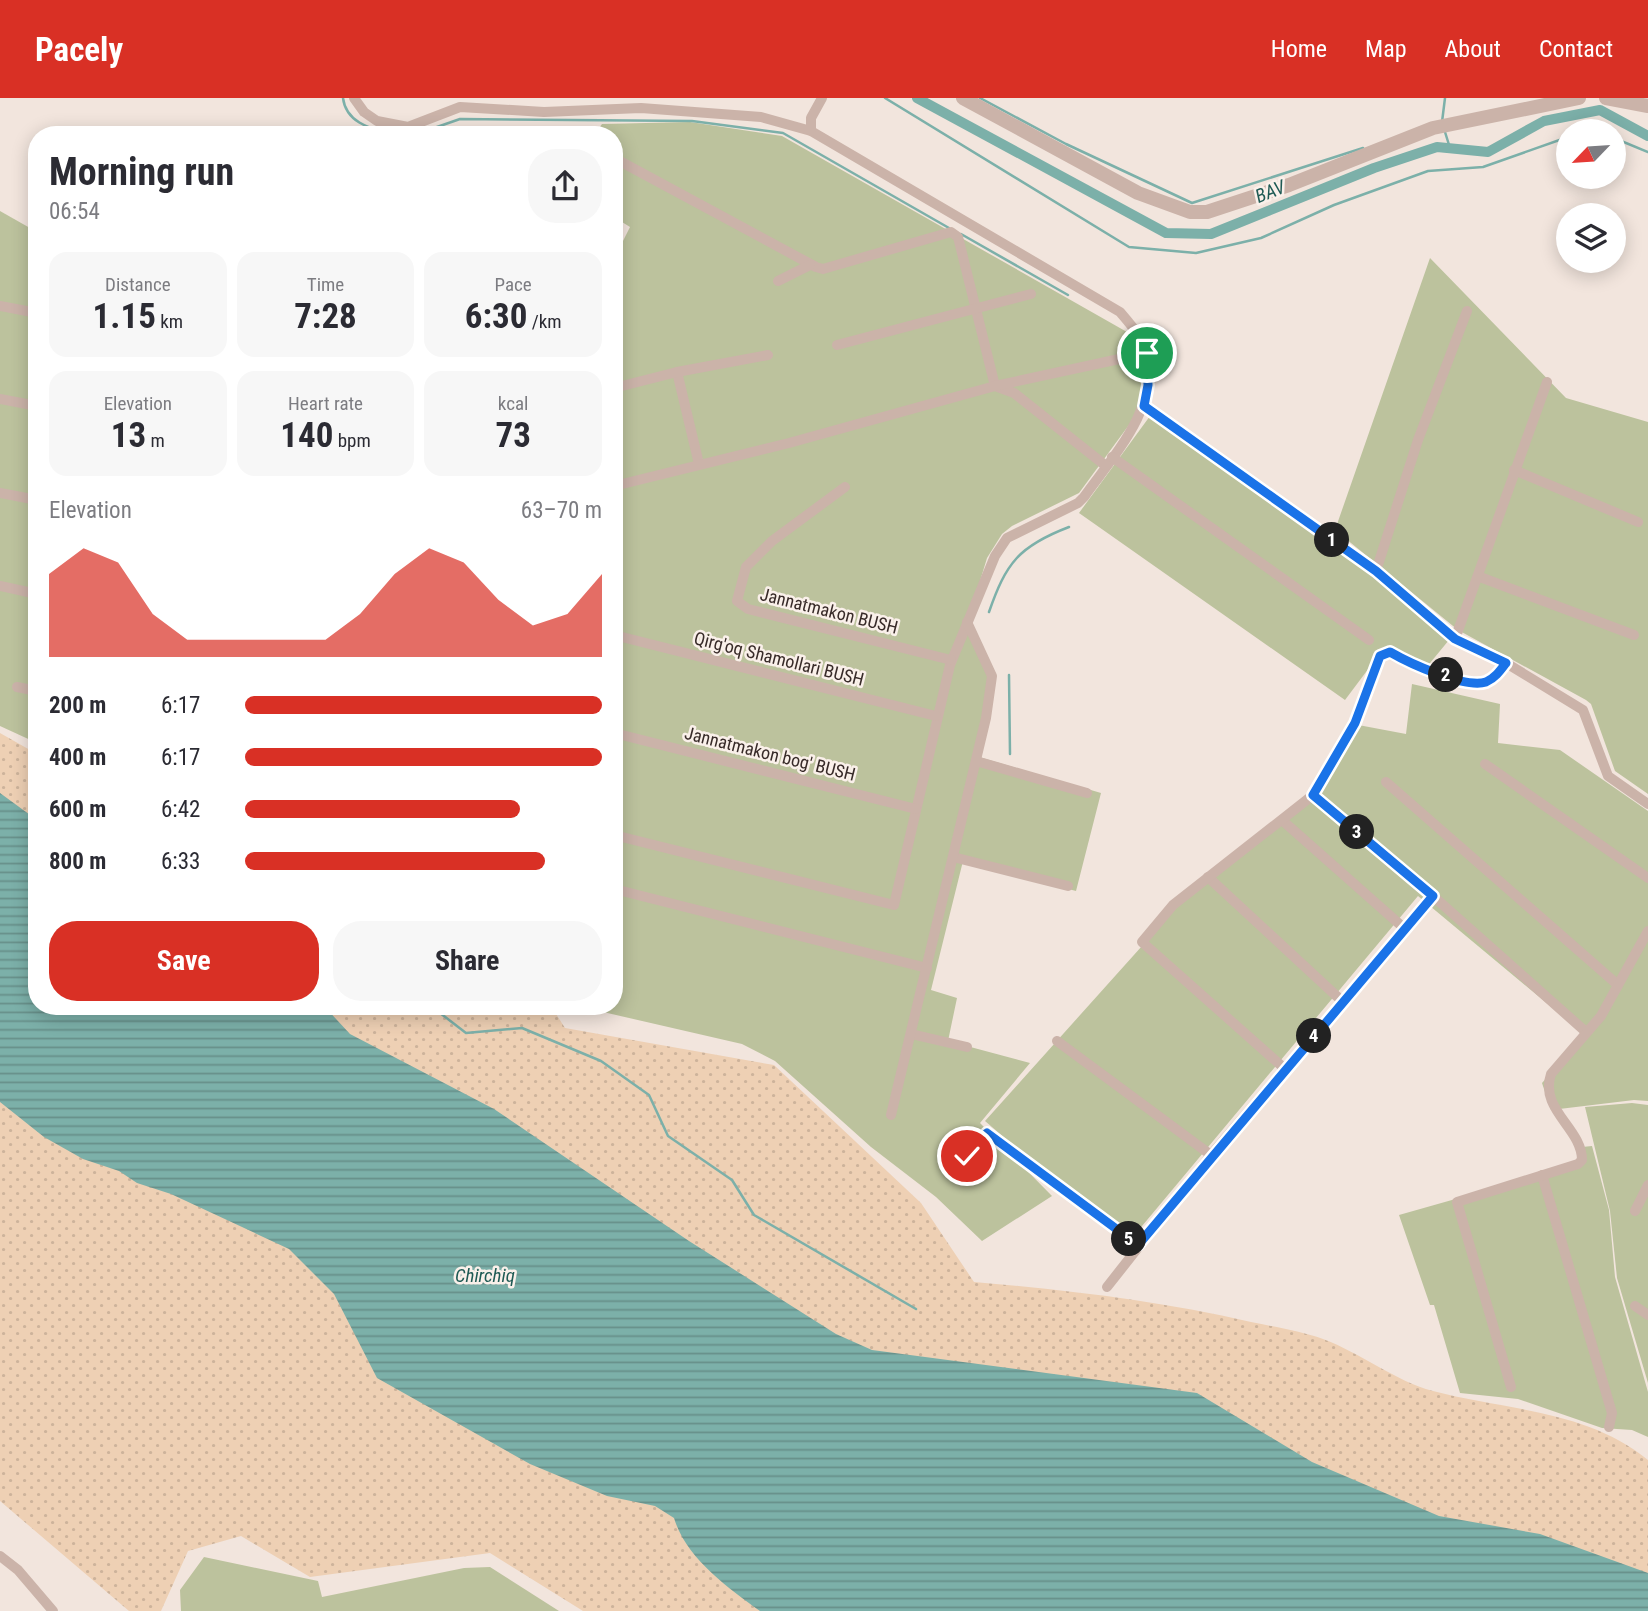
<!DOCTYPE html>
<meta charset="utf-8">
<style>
body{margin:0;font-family:"Roboto Condensed",sans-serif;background:#f7f7f7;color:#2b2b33;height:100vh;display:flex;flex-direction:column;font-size:26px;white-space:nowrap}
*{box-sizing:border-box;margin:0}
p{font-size:23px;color:#7c7c81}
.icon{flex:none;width:38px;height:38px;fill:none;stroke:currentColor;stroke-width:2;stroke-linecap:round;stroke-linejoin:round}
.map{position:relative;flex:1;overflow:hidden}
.panel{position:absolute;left:28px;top:28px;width:595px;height:889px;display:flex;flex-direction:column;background:#fff;border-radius:28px;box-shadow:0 4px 18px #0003}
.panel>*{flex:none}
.needle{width:46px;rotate:245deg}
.buttons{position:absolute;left:1556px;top:21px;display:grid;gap:14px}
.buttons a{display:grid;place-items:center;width:70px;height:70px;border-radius:50%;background:#fff;box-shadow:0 4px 18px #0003;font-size:35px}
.pin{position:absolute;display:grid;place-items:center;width:60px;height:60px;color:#fff;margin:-30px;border:4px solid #fff;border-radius:50%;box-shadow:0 2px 7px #0007}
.km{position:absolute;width:35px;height:35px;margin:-18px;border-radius:50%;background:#222;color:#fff;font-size:19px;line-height:35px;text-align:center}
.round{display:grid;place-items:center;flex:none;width:74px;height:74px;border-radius:28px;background:#f7f7f7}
.overview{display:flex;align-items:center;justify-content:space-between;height:119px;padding:0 21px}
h1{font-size:38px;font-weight:700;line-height:52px}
.stats{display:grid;grid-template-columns:repeat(3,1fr);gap:10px;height:119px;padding:7px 21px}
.stats div{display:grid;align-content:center;border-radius:18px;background:#f7f7f7;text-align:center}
.stats b{font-size:35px;font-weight:700}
.stats small{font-size:19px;font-weight:400}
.stats p{font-size:19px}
.chart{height:196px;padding:14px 21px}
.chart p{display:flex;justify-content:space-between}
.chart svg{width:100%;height:126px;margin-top:7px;fill:#d93025;opacity:.7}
.primary-button{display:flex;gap:14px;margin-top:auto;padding:14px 21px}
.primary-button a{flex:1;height:80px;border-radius:28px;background:#d93025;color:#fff;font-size:28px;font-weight:700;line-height:80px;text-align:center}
.primary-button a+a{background:#f7f7f7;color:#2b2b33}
ul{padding:0 21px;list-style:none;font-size:23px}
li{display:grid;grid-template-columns:112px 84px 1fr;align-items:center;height:52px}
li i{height:18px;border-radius:9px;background:#d93025}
header{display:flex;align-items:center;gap:42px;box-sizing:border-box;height:98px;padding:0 35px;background:#d93025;color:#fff}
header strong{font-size:33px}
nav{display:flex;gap:38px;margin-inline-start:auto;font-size:24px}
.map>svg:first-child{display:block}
</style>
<header>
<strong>Pacely</strong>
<nav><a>Home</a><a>Map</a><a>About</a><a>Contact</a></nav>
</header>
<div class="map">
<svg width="1648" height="1513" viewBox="0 0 1648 1513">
<defs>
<pattern id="sand-dots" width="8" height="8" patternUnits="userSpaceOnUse" patternTransform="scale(1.75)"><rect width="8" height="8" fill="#eed0b4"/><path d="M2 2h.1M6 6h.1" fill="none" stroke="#cdb39b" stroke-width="1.8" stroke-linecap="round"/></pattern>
<pattern id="water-rules" width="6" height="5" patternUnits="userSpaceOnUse" patternTransform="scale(1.75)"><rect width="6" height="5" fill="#7cb0a9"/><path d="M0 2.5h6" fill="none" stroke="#678f8a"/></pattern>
</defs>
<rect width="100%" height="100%" fill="#f2e5dd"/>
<path fill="url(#sand-dots)" d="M0,635L37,656V908H551L565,930L774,967L921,1105L974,1184C1067,1192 1160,1203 1251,1224C1275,1229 1301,1233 1323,1241C1361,1255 1395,1283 1433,1293C1505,1312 1588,1312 1648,1362V1513H583L490,1455L310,1479L241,1438L188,1453L161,1513H129L0,1403Z"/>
<g fill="#bcc29d">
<polygon points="690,24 782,38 1134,238 1143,258 1144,289 1137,316 1079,395 1012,428 1002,436 987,460 967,526 989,578 979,659 1101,695 1076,793 963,763 931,892 957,900 948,943 1030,965 980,1025 1052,1098 982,1143 936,1099 871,1049 775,963 742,946 577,908 614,908 615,159 630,129 614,119 614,37 594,37 602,26"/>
<polygon points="0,113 37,134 37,645 0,628"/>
<polygon points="1430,160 1566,300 1648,324 1648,696 1615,673 1591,606 1586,602 1458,532 1335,432"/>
<polygon points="1150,318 1382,483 1449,542 1421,576 1381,554 1345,602 1079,415"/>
<polygon points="1412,586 1500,606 1498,645 1560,652 1648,713 1648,1003 1634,1002 1551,1012 1542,985 1585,937 1418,798 1127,1146 985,1023 1203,780 1310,700 1353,626 1406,636"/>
<polygon points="1632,1005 1648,1007 1648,1285 1617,1180 1610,1113 1585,1009"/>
<polygon points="1592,1048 1609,1112 1615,1179 1648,1294 1648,1339 1632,1332 1602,1330 1518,1301 1460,1295 1434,1207 1430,1207 1399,1117 1582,1065 1582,1049"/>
<polygon points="204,1459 318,1483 322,1499 464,1470 490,1469 559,1513 181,1513 180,1492"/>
</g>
<path fill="url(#water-rules)" d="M0,695L37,722V908H324L350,936L494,1011L689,1143L836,1236L872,1252L1197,1295L1312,1364L1439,1418L1540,1436L1648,1475V1513H760C727,1489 686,1460 674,1420L655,1408L607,1398L530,1366L377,1280L334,1196L289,1151L171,1096L137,1085L119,1073L83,1061L44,1039L0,1004Z"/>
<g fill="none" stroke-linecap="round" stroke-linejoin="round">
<g stroke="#7cb0a9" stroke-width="2.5">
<path d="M343,0C346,25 372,31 392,37"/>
<polyline points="885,0 1129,149 1196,155 1261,140 1334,107 1428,73 1483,69 1568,39"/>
<polyline points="980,0 1066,46 1192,105 1363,50"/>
<polyline points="1442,24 1445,0"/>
<polyline points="1582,33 1590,30 1597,33"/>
<polyline points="1445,34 1450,50"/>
<polyline points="414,37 460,21 692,23 783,35 949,130"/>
<polyline points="1614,40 1648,54"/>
<polyline points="961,136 1068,197"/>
<path d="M989,514C1006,465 1019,448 1069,429"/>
<polyline points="1009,577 1010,656"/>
<polyline points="431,908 466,935 522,930 601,963 649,997 668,1038 732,1082 754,1117 916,1211"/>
</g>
<polyline stroke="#7cb0a9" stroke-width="10" points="917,0 1166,135 1211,136 1374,70 1437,49 1488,54 1544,23 1600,12 1648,38"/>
<g stroke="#cbb3a9" stroke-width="10">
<path d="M354,0L364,14L377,23L408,29L460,9L544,14L641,10L761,19L811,33L1120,214C1130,226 1143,240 1147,255C1160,309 1113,358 1084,399L1078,405L1007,440L995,458L950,567L894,807L614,737"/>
<polyline points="811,33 811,20 822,0"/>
<polyline points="614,60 816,169 823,171 951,134 958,139 995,288 1014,295 1106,368"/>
<polyline points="778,183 810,167"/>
<polyline points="0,208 37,215"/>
<polyline points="837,247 1031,196"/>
<polyline points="677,274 699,366"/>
<polyline points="614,290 677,274 768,257"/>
<polyline points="0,301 37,308"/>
<polyline points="1145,308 1376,473 1455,541 1506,565 1583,612 1608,678 1648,706"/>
<polyline points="1112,359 1369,542"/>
<polyline points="1514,372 1638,424"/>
<polyline points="614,388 789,345 995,288 1147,255"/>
<polyline points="845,389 772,443 746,469 737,503 748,511 951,562"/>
<polyline points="0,395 37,402"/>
<polyline points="1376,473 1418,342 1467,213"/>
<polyline points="1480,479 1634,537"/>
<polyline points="0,488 37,496"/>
<polyline points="614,537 936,618"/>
<polyline points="1455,541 1547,284"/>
<polyline points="17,589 37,593"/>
<polyline points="614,635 916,711"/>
<polyline points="976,663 1087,695"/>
<polyline points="1485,666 1648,780"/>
<polyline points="1386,684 1618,887"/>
<polyline points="1313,697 1433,798 1586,934"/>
<polyline points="1283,723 1405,831"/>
<polyline points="953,759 1068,788"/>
<polyline points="1208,779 1343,904"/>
<polyline points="614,791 927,870"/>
<polyline points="911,936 967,949"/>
<polyline points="1057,943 1211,1057"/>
<polyline points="1285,971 1142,844 1173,807 1313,697 1355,625 1380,558 1385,554 1410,566 1470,586 1485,584 1497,577 1506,565"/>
<polyline points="891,1017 986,620 992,578 967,524"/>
<polyline points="967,1058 987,1036 1138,1147"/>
<polyline points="1542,1077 1612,1315 1609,1329"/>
<polyline points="1635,1113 1648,1087"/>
<polyline points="1107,1189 1211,1057 1433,798"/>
<polyline points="1635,1208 1648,1217"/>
<path d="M1511,1289L1457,1104L1578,1066L1582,1062C1582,1030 1539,1012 1551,976L1601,918L1648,833"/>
<polyline points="0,1458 18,1472 53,1513"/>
</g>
<g stroke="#cbb3a9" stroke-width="14">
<polyline points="963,0 1138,95 1190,114 1207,114 1289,87 1433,30 1579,0"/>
<polyline points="1606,0 1648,8"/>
</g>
</g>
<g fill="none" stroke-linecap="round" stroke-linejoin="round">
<defs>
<path id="route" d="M967,1058L987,1035L1138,1147L1433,798L1313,697L1355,625L1380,558L1390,554C1409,565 1465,591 1486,584C1495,580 1500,573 1506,565L1455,541L1376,473L1144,308L1148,287L1147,255"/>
</defs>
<use href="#route" stroke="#fff" stroke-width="14"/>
<use href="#route" stroke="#1a73e8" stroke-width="9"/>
</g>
<g text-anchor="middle" stroke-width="5" stroke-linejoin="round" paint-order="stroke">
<g font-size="18" fill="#382b29" stroke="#faf0ea">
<text transform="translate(829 513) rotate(14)" y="6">Jannatmakon BUSH</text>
<text transform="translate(779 561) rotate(14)" y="6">Qirg'oq Shamollari BUSH</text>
<text transform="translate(770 656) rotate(14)" y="6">Jannatmakon bog' BUSH</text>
</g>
<g font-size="19" font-style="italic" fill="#1e5a54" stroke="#faf0ea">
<text transform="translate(1270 93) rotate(-22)" y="7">BAV</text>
<text x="485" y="1184">Chirchiq</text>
</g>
</g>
</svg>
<div class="buttons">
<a><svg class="needle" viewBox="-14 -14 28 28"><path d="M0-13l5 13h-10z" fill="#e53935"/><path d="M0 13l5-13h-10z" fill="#7c7c81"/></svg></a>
<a><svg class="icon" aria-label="layers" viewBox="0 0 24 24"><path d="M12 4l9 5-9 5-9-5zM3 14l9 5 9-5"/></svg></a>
</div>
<div class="pin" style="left:1147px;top:255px;background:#1e9e55"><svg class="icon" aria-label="arrive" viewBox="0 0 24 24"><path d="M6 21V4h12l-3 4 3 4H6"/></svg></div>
<div class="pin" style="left:967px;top:1058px;background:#d93025"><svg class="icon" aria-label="check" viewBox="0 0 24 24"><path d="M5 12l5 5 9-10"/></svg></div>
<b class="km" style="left:1332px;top:442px">1</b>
<b class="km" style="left:1446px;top:577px">2</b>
<b class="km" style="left:1357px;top:734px">3</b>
<b class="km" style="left:1314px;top:938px">4</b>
<b class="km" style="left:1129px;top:1141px">5</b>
<section class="panel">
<div class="overview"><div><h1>Morning run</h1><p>06:54</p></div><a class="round"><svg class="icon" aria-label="share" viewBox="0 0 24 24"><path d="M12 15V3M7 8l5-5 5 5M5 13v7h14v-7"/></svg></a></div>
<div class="stats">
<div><p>Distance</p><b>1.15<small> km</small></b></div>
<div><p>Time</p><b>7:28</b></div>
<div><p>Pace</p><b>6:30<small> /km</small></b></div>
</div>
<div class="stats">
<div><p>Elevation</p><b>13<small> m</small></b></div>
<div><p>Heart rate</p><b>140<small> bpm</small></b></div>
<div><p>kcal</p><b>73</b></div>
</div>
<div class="chart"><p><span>Elevation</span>63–70 m</p>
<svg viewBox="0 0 160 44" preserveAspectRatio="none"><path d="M0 44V15L10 6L20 11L30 29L40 38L50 38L60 38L70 38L80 38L90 29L100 15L110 6L120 11L130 24L140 33L150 29L160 15V44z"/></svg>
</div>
<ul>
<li><b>200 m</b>6:17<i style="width:100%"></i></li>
<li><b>400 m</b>6:17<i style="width:100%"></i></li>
<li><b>600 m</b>6:42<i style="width:77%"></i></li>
<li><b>800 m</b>6:33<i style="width:84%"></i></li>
</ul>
<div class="primary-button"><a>Save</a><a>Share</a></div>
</section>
</div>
